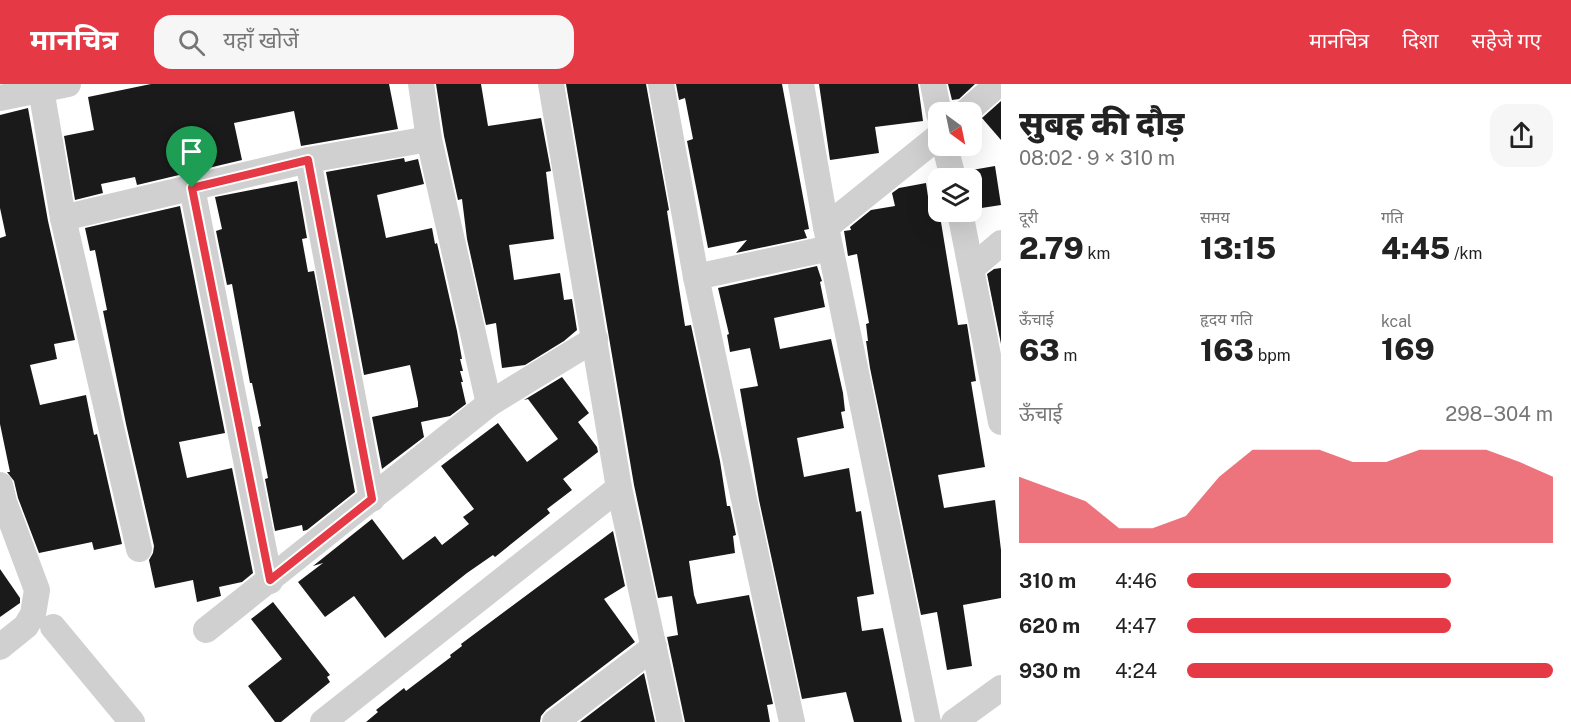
<!DOCTYPE html>
<html lang="hi">
<meta charset="utf-8">
<style>
body{margin:0;font-family:"Public Sans","Noto Sans Devanagari",sans-serif;background:#f6f6f6;color:#222;height:100vh;display:flex;flex-direction:column;font-size:22px;white-space:nowrap}
*{box-sizing:border-box;margin:0}
p{font-size:20px;color:#767676}
.icon{flex:none;width:33px;height:33px;fill:none;stroke:currentColor;stroke-width:2;stroke-linecap:round;stroke-linejoin:round}
.map{position:relative;flex:1;overflow:hidden}
.sheet{display:flex;flex-direction:column;background:#fff;width:570px}
.sheet>*{flex:none}
.needle{width:39px;rotate:147deg}
.fabs{position:absolute;left:928px;top:18px;display:grid;gap:12px}
.fabs a{display:grid;place-items:center;width:54px;height:54px;border-radius:12px;background:#fff;box-shadow:0 6px 24px #0002;font-size:30px}
.pin{position:absolute;display:grid;place-items:center;width:51px;height:51px;color:#fff;margin:-62px -26px;border-radius:50% 50% 50% 0;rotate:-45deg;box-shadow:0 0 6px #0007}
.pin .icon{rotate:45deg}
.round{display:grid;place-items:center;flex:none;width:63px;height:63px;border-radius:18px;background:#f6f6f6}
.head{display:flex;align-items:center;justify-content:space-between;height:102px;padding:0 18px}
h1{font-size:33px;font-weight:800;line-height:45px}
.figures{display:grid;grid-template-columns:repeat(3,1fr);gap:9px;height:102px;padding:6px 18px}
.figures div{display:grid;align-content:center}
.figures b{font-size:30px;font-weight:800}
.figures small{font-size:16px;font-weight:400}
.figures p{font-size:16px}
.chart{height:168px;padding:12px 18px}
.chart p{display:flex;justify-content:space-between}
.chart svg{width:100%;height:108px;margin-top:6px;fill:#e63946;opacity:.7}
ul{padding:0 18px;list-style:none;font-size:20px}
li{display:grid;grid-template-columns:96px 72px 1fr;align-items:center;height:45px}
li i{height:15px;border-radius:8px;background:#e63946}
header{display:flex;align-items:center;gap:36px;box-sizing:border-box;height:84px;padding:0 30px;background:#e63946;color:#fff}
header strong{font-size:28px}
nav{display:flex;gap:33px;margin-inline-start:auto;font-size:21px}
.search{width:420px;height:54px;background:#f6f6f6;display:flex;align-items:center;gap:15px;box-sizing:border-box;padding:0 21px;border-radius:18px;color:#767676;font-size:22px}
main{display:flex;flex:1;min-height:0}
.map>svg:first-child{display:block}
</style>
<header>
<strong>मानचित्र</strong>
<div class="search"><svg class="icon" aria-label="search" viewBox="0 0 24 24"><circle cx="10" cy="10" r="6"/><path d="M15 15l6 6"/></svg>यहाँ खोजें</div>
<nav><a>मानचित्र</a><a>दिशा</a><a>सहेजे गए</a></nav>
</header>
<main>
<div class="map">
<svg width="1001" height="638" viewBox="0 0 1001 638">
<rect width="100%" height="100%" fill="#fff"/>
<g fill="#1a1a1a">
<polygon points="151,0 389,0 398,45 301,62 294,27 234,39 242,76 137,101 135,93 101,100 103,109 75,116 64,52 94,46 88,13"/>
<polygon points="436,0 481,0 488,42 541,34 551,87 546,88 554,155 509,161 514,196 560,189 564,216 572,215 577,246 564,257 525,281 502,284 496,239 486,241 467,155 462,115 458,116 444,52"/>
<polygon points="566,0 646,0 669,126 667,127 685,242 691,241 720,377 727,422 730,422 736,451 733,452 735,469 689,477 694,511 697,520 749,511 773,620 767,621 770,638 685,638 667,553 678,551 672,512 658,514 634,401"/>
<polygon points="676,0 782,0 809,145 804,146 807,154 736,169 747,156 708,164 687,57 693,55 685,14 679,16"/>
<polygon points="819,0 918,0 923,37 875,43 879,69 830,76"/>
<polygon points="948,0 975,0 959,15 952,16"/>
<polygon points="1001,17 1001,56 982,34"/>
<polygon points="28,24 48,137 75,256 54,260 57,275 30,281 40,321 86,311 94,351 97,350 122,460 94,466 92,458 39,469 18,414 14,397 7,388 10,388 0,340 0,154 6,152 0,124 0,31"/>
<polygon points="404,74 405,78 418,75 424,100 377,111 386,154 432,144 435,160 437,159 457,247 462,275 460,275 463,287 460,287 463,298 461,298 466,320 450,332 421,338 424,353 382,385 372,333 418,323 418,318 410,281 364,291 326,88"/>
<polygon points="995,82 1001,121 975,125 972,119 972,86"/>
<polygon points="297,97 307,154 302,155 308,188 314,187 355,408 307,446 303,447 302,441 275,447 265,395 268,394 258,343 261,342 252,299 250,299 232,200 227,201 216,147 222,145 215,113"/>
<polygon points="926,99 931,133 940,132 958,241 967,240 976,297 971,298 985,383 938,391 944,424 995,416 1001,466 1001,514 963,521 972,582 947,586 937,528 921,531 870,284 866,257 868,257 866,240 869,239 857,170 848,172 844,147 851,146 850,143 871,126 895,122 892,109 899,104"/>
<polygon points="180,122 225,349 179,358 187,394 232,384 253,489 242,498 219,503 221,512 197,518 193,496 155,504 149,476 153,469 154,462 126,340 103,227 107,226 95,166 90,167 85,144"/>
<polygon points="817,182 822,197 820,198 825,223 774,234 780,265 831,255 843,309 845,327 841,328 844,344 797,354 804,393 849,384 856,428 861,427 874,510 857,513 862,547 883,544 902,638 854,638 846,608 802,615 759,416 740,305 758,302 750,264 730,268 727,251 729,250 718,204"/>
<polygon points="1001,184 1001,260 987,190 994,185"/>
<polygon points="562,293 589,329 578,338 597,363 598,368 563,395 572,406 547,425 550,429 495,473 493,471 467,489 385,554 354,512 325,533 298,498 323,479 313,482 372,435 403,476 435,452 442,461 469,440 463,433 474,425 441,382 498,339 527,378 558,355 528,315 524,316"/>
<polygon points="613,447 625,502 604,515 635,558 546,626 541,632 540,638 366,638 378,628 376,626 404,604 406,607 451,573 450,571 462,562 461,560"/>
<polygon points="0,485 20,514 20,519 0,533"/>
<polygon points="273,518 330,591 327,593 330,598 281,638 275,638 248,602 282,575 251,535"/>
<polygon points="644,589 655,638 580,638"/>
</g>
<g fill="none" stroke-linecap="round" stroke-linejoin="round">
<g stroke="#d0d0d0" stroke-width="26">
<polyline points="421,0 429,55 489,320"/>
<polyline points="551,0 619,404 670,638"/>
<polyline points="661,0 696,193 792,638"/>
<polyline points="801,0 826,143 928,638"/>
<polyline points="933,0 939,30"/>
<polyline points="41,5 63,134 139,465"/>
<polyline points="0,14 68,0"/>
<polyline points="966,28 998,0"/>
<polyline points="945,62 953,94"/>
<polyline points="308,76 372,415"/>
<polyline points="192,104 270,497"/>
<polyline points="960,128 1001,338"/>
<polyline points="63,134 308,76 429,55"/>
<polyline points="826,143 939,52"/>
<polyline points="972,184 1001,159"/>
<polyline points="696,193 830,164"/>
<polyline points="0,401 4,418 37,506 33,530 26,542 0,563"/>
<polyline points="53,543 132,638"/>
<polyline points="206,546 489,320 595,255"/>
<polyline points="323,638 619,404"/>
<polyline points="555,638 654,563"/>
<polyline points="954,638 1001,604"/>
</g>
</g>
<g fill="none" stroke-linecap="round" stroke-linejoin="round">
<defs>
<polygon id="route" points="308,76 372,415 270,496 192,104"/>
</defs>
<use href="#route" stroke="#fff" stroke-width="12"/>
<use href="#route" stroke="#e63946" stroke-width="8"/>
</g>
</svg>
<div class="fabs">
<a><svg class="needle" viewBox="-14 -14 28 28"><path d="M0-13l5 13h-10z" fill="#e53935"/><path d="M0 13l5-13h-10z" fill="#767676"/></svg></a>
<a><svg class="icon" aria-label="layers" viewBox="0 0 24 24"><path d="M12 4l9 5-9 5-9-5zM3 14l9 5 9-5"/></svg></a>
</div>
<div class="pin" style="left:192px;top:104px;background:#1e9e55"><svg class="icon" aria-label="arrive" viewBox="0 0 24 24"><path d="M6 21V4h12l-3 4 3 4H6"/></svg></div>
</div>
<section class="sheet">
<div class="head"><div><h1>सुबह की दौड़</h1><p>08:02 · 9 × 310 m</p></div><a class="round"><svg class="icon" aria-label="share" viewBox="0 0 24 24"><path d="M12 15V3M7 8l5-5 5 5M5 13v7h14v-7"/></svg></a></div>
<div class="figures">
<div><p>दूरी</p><b>2.79<small> km</small></b></div>
<div><p>समय</p><b>13:15</b></div>
<div><p>गति</p><b>4:45<small> /km</small></b></div>
</div>
<div class="figures">
<div><p>ऊँचाई</p><b>63<small> m</small></b></div>
<div><p>हृदय गति</p><b>163<small> bpm</small></b></div>
<div><p>kcal</p><b>169</b></div>
</div>
<div class="chart"><p><span>ऊँचाई</span>298–304 m</p>
<svg viewBox="0 0 160 44" preserveAspectRatio="none"><path d="M0 44V17L10 22L20 27L30 38L40 38L50 33L60 17L70 6L80 6L90 6L100 11L110 11L120 6L130 6L140 6L150 11L160 17V44z"/></svg>
</div>
<ul>
<li><b>310 m</b>4:46<i style="width:72%"></i></li>
<li><b>620 m</b>4:47<i style="width:72%"></i></li>
<li><b>930 m</b>4:24<i style="width:100%"></i></li>
</ul>
</section>
</main>
